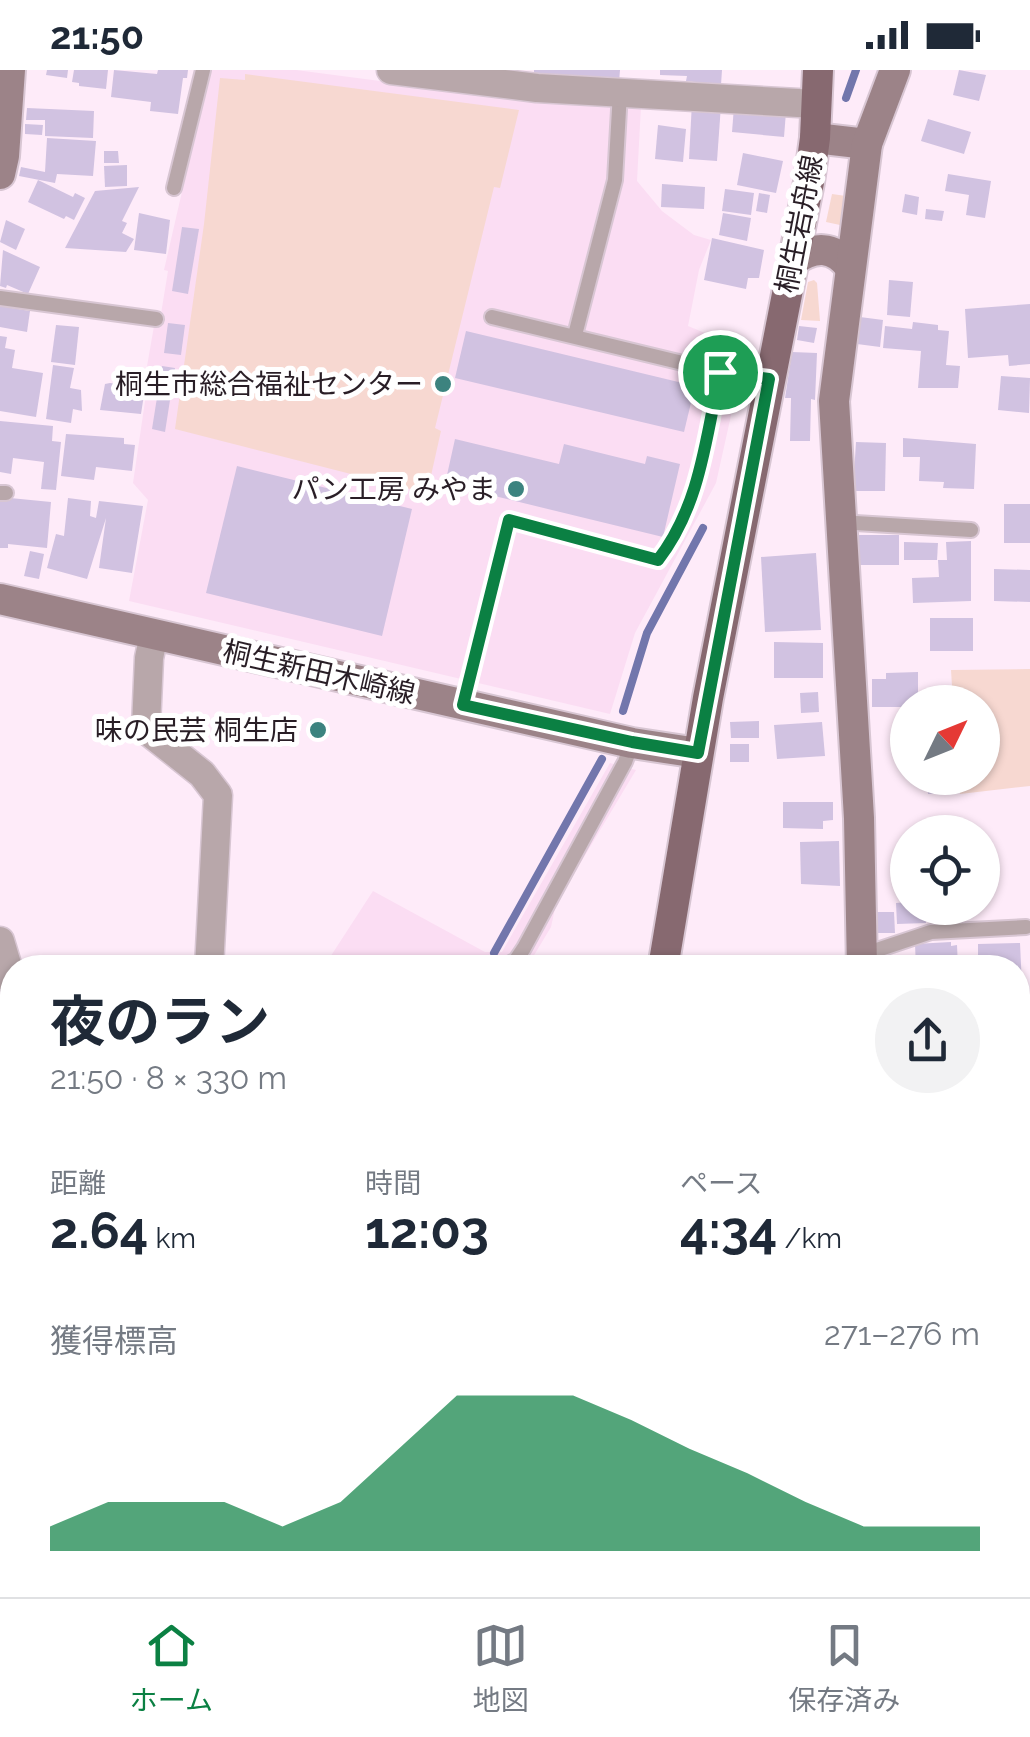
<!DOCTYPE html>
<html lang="ja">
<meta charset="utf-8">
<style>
body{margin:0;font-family:Raleway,"Noto Sans JP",sans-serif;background:#f2f2f3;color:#1f2937;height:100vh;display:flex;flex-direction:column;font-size:38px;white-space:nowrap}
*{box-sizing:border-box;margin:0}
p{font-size:32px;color:#747a83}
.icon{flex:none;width:55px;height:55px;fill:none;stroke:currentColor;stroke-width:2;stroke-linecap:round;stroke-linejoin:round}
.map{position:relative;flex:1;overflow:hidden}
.sheet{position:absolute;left:0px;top:885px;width:1030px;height:642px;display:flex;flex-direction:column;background:#fff;border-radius:40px 40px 0 0;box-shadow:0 2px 8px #0004}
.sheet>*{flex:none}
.needle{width:65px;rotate:47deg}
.fabs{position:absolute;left:890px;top:615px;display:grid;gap:20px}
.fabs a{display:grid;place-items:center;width:110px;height:110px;border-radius:50%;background:#fff;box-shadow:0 2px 8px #0004;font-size:50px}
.pin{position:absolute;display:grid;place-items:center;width:85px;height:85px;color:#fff;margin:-42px;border:5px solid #fff;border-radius:50%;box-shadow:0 2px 10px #0007}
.round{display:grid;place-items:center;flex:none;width:105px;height:105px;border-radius:52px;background:#f2f2f3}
.overview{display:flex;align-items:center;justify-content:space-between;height:170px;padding:0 50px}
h1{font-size:55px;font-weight:700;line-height:75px}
.stats{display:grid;grid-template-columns:repeat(3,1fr);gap:15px;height:170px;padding:10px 50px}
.stats div{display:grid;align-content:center}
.stats b{font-size:50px;font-weight:700}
.stats small{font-size:28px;font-weight:400}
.stats p{font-size:28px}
.chart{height:280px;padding:20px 50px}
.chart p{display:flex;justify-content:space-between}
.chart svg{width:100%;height:180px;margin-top:10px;fill:#0b8043;opacity:.7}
.status{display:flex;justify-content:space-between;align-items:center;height:70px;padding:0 50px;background:#fff;direction:ltr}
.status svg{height:28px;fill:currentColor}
.tabs{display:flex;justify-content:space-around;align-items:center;height:140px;border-top:2px solid #e0e1e3;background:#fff;font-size:28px;color:#747a83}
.tabs a{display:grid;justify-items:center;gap:5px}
.tabs .on{color:#0b8043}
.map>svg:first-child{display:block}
</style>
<div class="status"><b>21:50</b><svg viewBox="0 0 49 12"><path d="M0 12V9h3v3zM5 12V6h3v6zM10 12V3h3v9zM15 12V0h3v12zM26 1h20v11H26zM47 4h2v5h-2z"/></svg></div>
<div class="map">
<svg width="1030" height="1527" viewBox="0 0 1030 1527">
<rect width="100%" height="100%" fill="#feebf9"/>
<g fill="#fbddf3">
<polygon points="210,0 296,0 526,30 641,36 637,111 662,141 694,165 711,170 699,200 688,256 722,270 744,287 716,413 635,563 610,644 129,531 148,430 133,413 149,304 146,302 154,256 159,256 168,201 164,200"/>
<polygon points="610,693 636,700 556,834 551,857 527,897 323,898 373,821 485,882 502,882"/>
</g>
<g fill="#f7d8d1">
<polygon points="245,4 519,40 500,118 494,117 435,358 441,361 430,410 437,426 175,359 204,154 220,8 245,10"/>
<polygon points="832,124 846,126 840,155 826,152"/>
<polygon points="814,210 817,213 820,251 801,250 808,212"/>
<polygon points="1030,599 1030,716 960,724 959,708 982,708 982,632 953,632 951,600"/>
</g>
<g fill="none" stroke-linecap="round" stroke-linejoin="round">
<g stroke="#7276ac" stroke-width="8">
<polyline points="846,28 856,0"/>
<polyline points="623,641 647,563 703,458"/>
<polyline points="494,883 602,689"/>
<polyline points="0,1379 12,1373"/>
</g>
</g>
<g fill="#d1c2e1">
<polygon points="47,0 68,0 67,8 46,5"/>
<polygon points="74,0 108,0 106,19 79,16 79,13 72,12"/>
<polygon points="114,0 157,4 158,0 188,0 187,8 183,8 178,44 150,41 151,32 111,27"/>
<polygon points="534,0 620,0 619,12 534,5"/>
<polygon points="660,0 722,0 721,15 686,11 687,6 660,5"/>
<polygon points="959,0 986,5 979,31 953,25"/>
<polygon points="692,32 721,35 717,91 689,89"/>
<polygon points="734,37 786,42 784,67 732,62"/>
<polygon points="27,38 94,41 93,68 45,66 45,50 26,50"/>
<polygon points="928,49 971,62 964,84 921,71"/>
<polygon points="25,54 43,55 42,65 25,64"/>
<polygon points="658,55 686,59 683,92 655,89"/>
<polygon points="47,68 96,71 93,106 57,104 55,113 19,106 21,97 45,102"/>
<polygon points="104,81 118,81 119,93 104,93"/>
<polygon points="743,83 783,91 776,123 737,115"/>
<polygon points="127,95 127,116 105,117 104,96"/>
<polygon points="948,104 991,111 985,148 966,145 969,125 945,121"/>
<polygon points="38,110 73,127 75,123 85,128 74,150 66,146 64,149 28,132"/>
<polygon points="662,114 705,117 704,139 661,137"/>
<polygon points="139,117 122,151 127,153 122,163 134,169 126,182 65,178 95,121"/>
<polygon points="725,119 754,123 751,145 722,141"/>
<polygon points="759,123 770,125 767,143 756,141"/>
<polygon points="905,124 919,127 917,145 902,142"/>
<polygon points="926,139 944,141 942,151 925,149"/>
<polygon points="139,143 170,150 166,184 134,180"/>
<polygon points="723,143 751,148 747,171 719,165"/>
<polygon points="6,150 25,159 16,180 0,172"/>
<polygon points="182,157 199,159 188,224 172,221"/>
<polygon points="712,168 764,180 759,208 748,208 746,219 704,210"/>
<polygon points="3,180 40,197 28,224 7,215 6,218 0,216"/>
<polygon points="889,210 913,212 910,247 887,245"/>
<polygon points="1030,234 1030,294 1009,296 1008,285 968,288 965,239"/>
<polygon points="0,236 30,241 27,262 0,257"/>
<polygon points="860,247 883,250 880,277 857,274"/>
<polygon points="913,252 938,255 938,260 949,261 946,295 960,296 958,318 918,318 921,281 883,278 885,256 912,259"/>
<polygon points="168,253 185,255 181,285 164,283"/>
<polygon points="56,255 79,257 75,295 51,292"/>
<polygon points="799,256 817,258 814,273 797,270"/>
<polygon points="466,261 695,316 684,362 455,308"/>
<polygon points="0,266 7,267 5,278 15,280 12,298 43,303 36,347 0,341"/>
<polygon points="792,282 817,283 815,330 811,329 810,371 790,371 791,328 785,328"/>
<polygon points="53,295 74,298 70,318 81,320 82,341 73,339 71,353 46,349"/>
<polygon points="162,296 175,298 165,362 152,359"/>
<polygon points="1001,306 1030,308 1029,343 998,340"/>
<polygon points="110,313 145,318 141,344 100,340 105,314"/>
<polygon points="0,351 53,356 52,371 61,372 56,420 41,419 44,392 13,388 11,404 0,402"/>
<polygon points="66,364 124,368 124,374 135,375 132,401 96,397 94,410 61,406"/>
<polygon points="903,368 976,374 974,419 943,418 944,412 919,411 920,387 903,387"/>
<polygon points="455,369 559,394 564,374 645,394 647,386 680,394 663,467 445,414"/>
<polygon points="856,372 886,373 885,421 853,421"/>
<polygon points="237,396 412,439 382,566 206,523"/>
<polygon points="0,427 51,432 47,478 8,474 8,478 0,478"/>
<polygon points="68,428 91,431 90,446 96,448 99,431 143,436 132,503 99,498 106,448 87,509 47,498 56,464 64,466"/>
<rect x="1004" y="434" width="26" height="39"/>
<rect x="859" y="465" width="40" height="30"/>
<polygon points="971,471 971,531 913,533 912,508 939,507 938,490 947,490 946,472"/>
<polygon points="904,472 938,473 937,490 904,490"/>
<polygon points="30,481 44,484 39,509 24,506"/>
<polygon points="816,483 821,560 765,562 761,487"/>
<polygon points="994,499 1030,500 1030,532 994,531"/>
<rect x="930" y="548" width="43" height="33"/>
<polygon points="774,572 823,573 823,608 774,608"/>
<polygon points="918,602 918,632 908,632 908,637 872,637 872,609 886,609 886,603"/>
<polygon points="818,622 819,642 801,643 800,623"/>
<polygon points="949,625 949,632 921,632 921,627"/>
<polygon points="759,651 759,668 731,668 730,652"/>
<polygon points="822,652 825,686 777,689 774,655"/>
<rect x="730" y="674" width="19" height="18"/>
<polygon points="927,708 955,708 956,722 928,724"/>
<polygon points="783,732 833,732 833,750 823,751 823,759 783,758"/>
<polygon points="839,771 840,816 801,814 800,772"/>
<polygon points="908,832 908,838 925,838 926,853 897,854 896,833"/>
<polygon points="927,838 961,838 961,849 927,850"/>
<polygon points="877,842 894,842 895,863 878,863"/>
<polygon points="951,872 951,876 957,875 958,898 916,898 915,874"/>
<polygon points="1020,873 1022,916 1018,916 1018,898 978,898 978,874"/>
</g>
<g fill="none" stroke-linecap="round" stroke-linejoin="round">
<defs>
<g id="lane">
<polyline points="174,118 203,0"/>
<polyline points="0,228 156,249"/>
<polyline points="492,247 720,302 769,309"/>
<polyline points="575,265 615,110 620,22"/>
<polyline points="0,423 6,423"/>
<polyline points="839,452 971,460"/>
<path d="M463,634L509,450L658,490C700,435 706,368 720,302"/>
<polyline points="862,885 931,862 1026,857"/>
<polyline points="502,898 516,890 524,878 625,692 632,673"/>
</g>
<g id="street">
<polyline points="391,0 537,18 816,34"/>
<polyline points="154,564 149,588 146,656 149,662 202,704 218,725 209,898"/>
<polyline points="0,871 12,911"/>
<polyline points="0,1246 12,1245"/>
<polyline points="165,1515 190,1527"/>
<polyline points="509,1515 526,1527"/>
<polyline points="141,1527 151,1515"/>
<polyline points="811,1527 815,1515"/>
</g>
<g id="secondary">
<polyline points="815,68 867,74"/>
<polyline points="0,104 4,86 10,0"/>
<path d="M793,191C814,176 833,175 850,197"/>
<polyline points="0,529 632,673 698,683"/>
<polyline points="862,898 859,748 834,331 867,74 895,0"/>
<polyline points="1018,1378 1030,1389"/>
</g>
<g id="primary">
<polyline points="663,898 708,628 809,112 815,68 818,0"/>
<polyline points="577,1527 580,1515"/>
</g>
</defs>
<use href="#lane" stroke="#d8c6d3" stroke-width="18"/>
<use href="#street" stroke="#d8c6d3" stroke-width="31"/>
<use href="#secondary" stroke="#d8c6d3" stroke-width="34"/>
<use href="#primary" stroke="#d8c6d3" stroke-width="34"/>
<use href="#lane" stroke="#b8a7aa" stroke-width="14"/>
<use href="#street" stroke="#b8a7aa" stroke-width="28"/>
<use href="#secondary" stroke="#9c8388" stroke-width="30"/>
<use href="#primary" stroke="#876970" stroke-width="30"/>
<polyline stroke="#665963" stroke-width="8" stroke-dasharray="18 18" stroke-linecap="butt" points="1024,1527 1030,1373"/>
</g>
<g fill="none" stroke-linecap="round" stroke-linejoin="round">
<defs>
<path id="route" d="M720,302L769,309L698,683L632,672L463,635L509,450L658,490C700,436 706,368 720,302Z"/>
</defs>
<use href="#route" stroke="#fff" stroke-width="20"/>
<use href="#route" stroke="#0b8043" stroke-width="12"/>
</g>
<g fill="#3c837f" stroke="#fff" stroke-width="4">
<circle cx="443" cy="314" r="10"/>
<circle cx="516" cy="419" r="10"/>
<circle cx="318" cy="660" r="10"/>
</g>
<g text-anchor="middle" stroke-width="10" stroke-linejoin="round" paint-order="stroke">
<g font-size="28" fill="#291e26" stroke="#fff">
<text transform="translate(799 154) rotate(-79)" y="10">桐生岩舟線</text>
<text transform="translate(319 602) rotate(13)" y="10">桐生新田木崎線</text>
</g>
<g font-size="28" fill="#291e26" stroke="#fff" text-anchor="end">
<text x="423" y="324">桐生市総合福祉センター</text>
<text x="496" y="429">パン工房 みやま</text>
<text x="298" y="670">味の民芸 桐生店</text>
</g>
</g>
</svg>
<div class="fabs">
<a><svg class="needle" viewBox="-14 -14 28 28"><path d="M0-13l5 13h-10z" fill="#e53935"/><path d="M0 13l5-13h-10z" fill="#747a83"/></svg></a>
<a><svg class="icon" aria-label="locate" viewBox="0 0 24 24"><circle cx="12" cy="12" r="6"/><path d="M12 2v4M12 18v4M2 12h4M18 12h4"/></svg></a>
</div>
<div class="pin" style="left:720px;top:302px;background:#1e9e55"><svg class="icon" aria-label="arrive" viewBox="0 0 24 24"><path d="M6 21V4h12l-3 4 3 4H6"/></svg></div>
<section class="sheet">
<div class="overview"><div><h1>夜のラン</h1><p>21:50 · 8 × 330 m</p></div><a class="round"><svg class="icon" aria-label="share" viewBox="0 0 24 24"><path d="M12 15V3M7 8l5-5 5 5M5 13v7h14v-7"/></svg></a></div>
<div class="stats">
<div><p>距離</p><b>2.64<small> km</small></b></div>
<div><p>時間</p><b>12:03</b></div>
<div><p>ペース</p><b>4:34<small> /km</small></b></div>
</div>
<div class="chart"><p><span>獲得標高</span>271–276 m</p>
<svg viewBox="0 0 160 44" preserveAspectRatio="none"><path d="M0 44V38L10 32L20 32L30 32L40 38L50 32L60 19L70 6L80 6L90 6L100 12L110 19L120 25L130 32L140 38L150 38L160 38V44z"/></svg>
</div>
</section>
</div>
<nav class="tabs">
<a class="on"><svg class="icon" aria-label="home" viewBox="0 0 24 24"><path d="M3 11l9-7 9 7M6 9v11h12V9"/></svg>ホーム</a>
<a><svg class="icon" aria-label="map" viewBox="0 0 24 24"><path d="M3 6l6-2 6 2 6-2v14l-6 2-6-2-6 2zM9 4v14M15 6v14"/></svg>地図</a>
<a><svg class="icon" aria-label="saved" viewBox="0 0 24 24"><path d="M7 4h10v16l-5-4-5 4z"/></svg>保存済み</a>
</nav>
